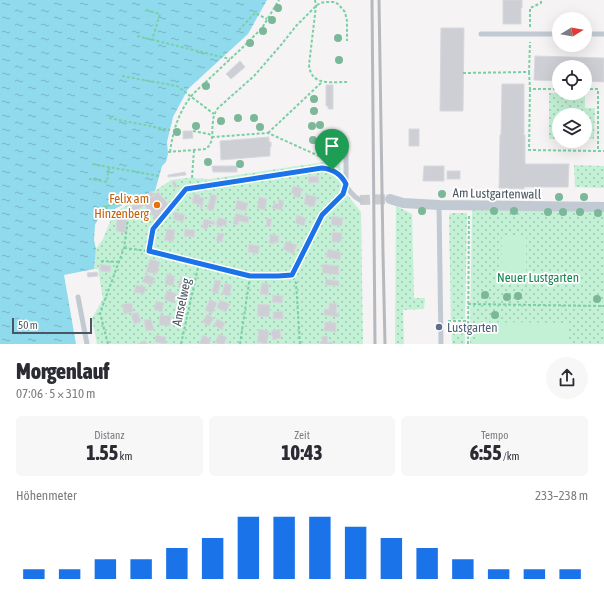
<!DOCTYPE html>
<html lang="de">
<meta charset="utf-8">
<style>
body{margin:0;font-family:"Asap Condensed",sans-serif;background:#f7f7f7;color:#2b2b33;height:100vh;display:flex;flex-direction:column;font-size:15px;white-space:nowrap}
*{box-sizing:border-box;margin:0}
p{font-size:13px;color:#7c7c81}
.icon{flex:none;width:22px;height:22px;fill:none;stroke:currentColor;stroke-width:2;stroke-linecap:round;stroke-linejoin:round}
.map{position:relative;height:344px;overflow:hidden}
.details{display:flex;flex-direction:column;background:#fff;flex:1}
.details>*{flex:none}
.needle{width:26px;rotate:79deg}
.fabs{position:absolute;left:552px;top:12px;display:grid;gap:8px}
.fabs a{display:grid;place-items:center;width:40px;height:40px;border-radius:50%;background:#fff;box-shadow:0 4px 16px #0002;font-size:20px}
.scale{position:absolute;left:12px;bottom:10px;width:80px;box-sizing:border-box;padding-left:4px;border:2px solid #4a5661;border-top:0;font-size:11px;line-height:14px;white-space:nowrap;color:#4a5661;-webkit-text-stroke:3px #fff;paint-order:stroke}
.pin{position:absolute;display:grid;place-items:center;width:34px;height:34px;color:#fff;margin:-41px -17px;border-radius:50% 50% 50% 0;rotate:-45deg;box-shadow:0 0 4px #0007}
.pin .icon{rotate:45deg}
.round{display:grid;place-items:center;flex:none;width:42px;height:42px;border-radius:21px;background:#f7f7f7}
.summary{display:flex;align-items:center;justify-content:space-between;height:68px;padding:0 16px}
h1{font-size:22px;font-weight:800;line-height:30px}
.metrics{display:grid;grid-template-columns:repeat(3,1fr);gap:6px;height:68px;padding:4px 16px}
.metrics div{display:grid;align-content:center;border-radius:6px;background:#f7f7f7;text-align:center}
.metrics b{font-size:20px;font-weight:800}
.metrics small{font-size:11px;font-weight:400}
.metrics p{font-size:11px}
.chart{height:112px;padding:8px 16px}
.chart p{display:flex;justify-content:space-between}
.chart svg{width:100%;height:72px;margin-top:4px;stroke:#1a73e8;stroke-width:6}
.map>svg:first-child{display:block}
</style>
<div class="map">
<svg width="604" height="344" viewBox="0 0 604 344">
<defs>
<pattern id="green-dots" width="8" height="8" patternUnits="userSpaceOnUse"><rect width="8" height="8" fill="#c3f1d5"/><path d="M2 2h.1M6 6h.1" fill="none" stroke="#a0c6b0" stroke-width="1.8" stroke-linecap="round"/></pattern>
<pattern id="water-ripples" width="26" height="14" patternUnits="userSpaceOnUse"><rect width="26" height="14" fill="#90daee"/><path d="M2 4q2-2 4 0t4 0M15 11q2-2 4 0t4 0" fill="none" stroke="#78b4c4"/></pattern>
</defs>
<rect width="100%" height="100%" fill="#f5f3f3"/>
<g fill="url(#green-dots)">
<polygon points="549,93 585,93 585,108 595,108 594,139 585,139 585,115 559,115 559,139 549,139"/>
<polygon points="339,160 345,192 361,212 363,344 97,344 92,318 103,299 98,269 94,269 96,249 103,239 114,212 155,191 171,180 187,178 210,179"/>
<polygon points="574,165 604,166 604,188 575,187"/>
<polygon points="396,206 412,214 414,298 425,298 424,309 403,310 404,344 395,344"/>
<polygon points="472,210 604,212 604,344 470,344"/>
<polygon points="451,213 467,213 465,319 451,320 449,215"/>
<polygon points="451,324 465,324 465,344 452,344"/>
</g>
<g fill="#c3f1d5">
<polygon points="502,236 526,236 526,278 501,278"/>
<polygon points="475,322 568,323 568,344 475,344"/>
</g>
<polygon fill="url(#water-ripples)" points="0,0 267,0 248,34 188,89 173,117 167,142 168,154 166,162 162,166 155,191 138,197 99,217 95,225 94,240 96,249 94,269 64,275 76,344 0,344"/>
<g fill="#cdcfd5" stroke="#d7d9de">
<polygon points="503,0 522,0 522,8 521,8 521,24 503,24"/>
<polygon points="441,28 464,28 463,111 440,111"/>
<polygon points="535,56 604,58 604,82 585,81 585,67 559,67 559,81 534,80"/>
<polygon points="240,61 245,67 231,79 226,74"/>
<polygon points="502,84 524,84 524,135 525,135 525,164 569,164 568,187 524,187 524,189 499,188 500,135 501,135"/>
<polygon points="326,85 333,85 333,109 328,109 328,106 326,106"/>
<rect x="409" y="129" width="10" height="17"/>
<polygon points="183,131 192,131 193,138 183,139"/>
<polygon points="322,136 328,136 328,148 321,148"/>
<polygon points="269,137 269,142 271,142 271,147 270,147 270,156 221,160 220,141"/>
<polygon points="212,166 237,166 237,172 213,172"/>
<polygon points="424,166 444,166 444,181 423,181"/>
<rect x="447" y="171" width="13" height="8"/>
<polygon points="185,172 186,175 168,177 168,175"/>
<polygon points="318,176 319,182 309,183 308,177"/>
<polygon points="175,181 177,187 174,188 172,182"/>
<polygon points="293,186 302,188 300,198 293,196 294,194 291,193"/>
<polygon points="152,191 154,195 149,199 150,200 126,220 117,218"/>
<polygon points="158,192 170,206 161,212 163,214 156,219 149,211 147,212 145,210 147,208 144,205 150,200 149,199"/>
<polygon points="194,194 200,195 200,197 204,198 202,209 200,209 201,205 192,203"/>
<polygon points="211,194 217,196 213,211 207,209"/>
<polygon points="306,194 317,197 314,207 304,204"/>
<polygon points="259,197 267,199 265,210 257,208"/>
<polygon points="279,199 284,201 282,210 272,208 274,203 278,204"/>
<polygon points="237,200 248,203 246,211 235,209"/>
<polygon points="175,212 185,215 183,222 173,219"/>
<polygon points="236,213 249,217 248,223 239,221 238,225 233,224"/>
<polygon points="297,215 306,218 304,226 295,223"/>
<polygon points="332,216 343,218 342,226 331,225"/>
<polygon points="218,217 227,220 226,226 223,225 222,227 216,225"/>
<polygon points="117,218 127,220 125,233 116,231"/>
<polygon points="267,218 272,219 270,227 266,226"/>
<polygon points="204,219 215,222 214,225 209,224 207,229 202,228"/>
<polygon points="167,229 175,230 173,242 164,240"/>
<polygon points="185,229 195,230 194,237 184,236"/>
<polygon points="332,232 342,233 341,242 332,242"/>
<polygon points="220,233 224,234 222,242 216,241 218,234 219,235"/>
<polygon points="270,234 279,236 278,243 275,242 275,244 269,243"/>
<polygon points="286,241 297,245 293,254 283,249"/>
<polygon points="249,244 260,246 258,254 248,252"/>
<polygon points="328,249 341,252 340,260 326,257"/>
<polygon points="150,259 160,262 157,274 146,272"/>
<polygon points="100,264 111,266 110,272 100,271"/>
<polygon points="323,264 339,266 338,275 322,273"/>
<polygon points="97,272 98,276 88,277 87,273"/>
<polygon points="146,274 155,278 152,285 142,282"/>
<polygon points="167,274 175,276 173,286 165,284"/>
<polygon points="181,277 188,279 186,289 178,287"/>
<polygon points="326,279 339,281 339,286 325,285"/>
<polygon points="215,280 221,281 218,294 212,292"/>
<polygon points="225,283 232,285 229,296 222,294"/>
<polygon points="262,283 269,284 268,295 260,294"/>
<polygon points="136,285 146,287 144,294 134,292"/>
<polygon points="167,290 177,294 173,303 164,299"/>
<polygon points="273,295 283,296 282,303 272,302"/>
<polygon points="210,299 217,303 212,314 205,310"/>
<polygon points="220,300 230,304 226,312 217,308"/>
<polygon points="156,301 164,303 162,312 154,310"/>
<polygon points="132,303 133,312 124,314 122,304"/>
<polygon points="329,303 337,303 336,313 339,313 339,317 324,315 324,309 329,309"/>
<polygon points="258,304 270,305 269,317 257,316"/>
<polygon points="283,311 283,319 273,319 273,312"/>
<polygon points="138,312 141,322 134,324 131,314"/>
<polygon points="207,314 214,318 209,326 202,322"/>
<polygon points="160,315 171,316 170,326 159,325"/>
<polygon points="151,319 154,330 146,331 144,320"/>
<polygon points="217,319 225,323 222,330 214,325"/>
<polygon points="325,322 336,323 336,332 324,331"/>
<polygon points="259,329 269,331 267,344 257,342"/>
<polygon points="280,329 281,338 273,340 271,331"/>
<polygon points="219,334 227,337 224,344 219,344 215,342"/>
<polygon points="156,335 166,337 165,344 155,342"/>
<polygon points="203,335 211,339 209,344 199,344"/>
<polygon points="322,336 328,336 327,342 333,342 333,344 320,344 320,341 322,342"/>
<polygon points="145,340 147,344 138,344"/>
</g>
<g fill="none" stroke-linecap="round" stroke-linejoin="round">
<polyline stroke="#caccce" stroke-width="10" stroke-dasharray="10 5" stroke-linecap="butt" points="360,200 390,199"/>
<g stroke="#7ad0a6" stroke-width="2" stroke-dasharray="3 2" stroke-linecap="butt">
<path d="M315,0L316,6L309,65C311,86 331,82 347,82"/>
<polyline points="146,10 160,14 152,40"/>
<polyline points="530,27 530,8 541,3 541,0"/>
<polyline points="239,30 255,13 267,19"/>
<polyline points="137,36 230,59"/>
<polyline points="529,72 530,89 559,89"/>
<polyline points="463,73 529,72 530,42"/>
<polyline points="122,76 177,86 214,114"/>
<polyline points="530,89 529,150 598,151"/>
<polyline points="585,89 598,89 598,151 604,151"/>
<polyline points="109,118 170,130"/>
<polyline points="193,131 209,134 213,137 268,133 330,161"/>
<polyline points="268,133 322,82"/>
<path d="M168,152L206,149C215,141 211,133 213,122C213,117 215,112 218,108L254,76L281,45L296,26L316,6L320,3L325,2H334L338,4L345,12L347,21V41"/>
<path d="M170,152C173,130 179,111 193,94L242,48L262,28L279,0"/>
<polyline points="92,164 159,176"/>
<polyline points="192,178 194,150"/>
<polyline points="89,179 107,182 109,167"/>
<polyline points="106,206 108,216"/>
<polyline points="93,210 121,202"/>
<polyline points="124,248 149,251 250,276 278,276 292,275"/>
<polyline points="149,251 153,229 181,195"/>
<polyline points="101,261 119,262"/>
<polyline points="468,304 604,306"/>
<polyline points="448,321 468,321"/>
<polyline points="108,344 100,313 124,248 128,219"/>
<polyline points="181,344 199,263"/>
<polyline points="240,344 250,276"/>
<polyline points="300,344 296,283 292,275 322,215 343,193"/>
<polyline points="468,344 469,214"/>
</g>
<g stroke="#c1cad2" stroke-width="5">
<polyline points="481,34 559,34"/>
<polyline points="585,34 604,34"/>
<polyline points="346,183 346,151"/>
<path d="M186,189L322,168C347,169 341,190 360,200"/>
<polyline points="439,205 441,344"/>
<polyline points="78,297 87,344"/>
</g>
<polyline stroke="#c1cad2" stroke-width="10" points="390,199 403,203 439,205 604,207"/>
<g stroke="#b5b8bd" stroke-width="3">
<polyline points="372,0 375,344"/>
<polyline points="379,0 383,253 385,344"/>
</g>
</g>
<g fill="#7bb799">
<circle cx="278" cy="8" r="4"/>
<circle cx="272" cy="20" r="4"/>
<circle cx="263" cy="31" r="4"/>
<circle cx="338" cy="38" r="4"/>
<circle cx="250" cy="43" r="4"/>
<circle cx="339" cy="60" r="4"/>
<circle cx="206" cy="86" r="4"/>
<circle cx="314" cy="99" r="4"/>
<circle cx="314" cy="111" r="4"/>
<circle cx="238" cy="118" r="4"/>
<circle cx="254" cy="118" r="4"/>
<circle cx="221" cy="121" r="4"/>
<circle cx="320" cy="125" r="4"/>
<circle cx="196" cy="126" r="4"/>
<circle cx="312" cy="126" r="4"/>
<circle cx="260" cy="127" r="4"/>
<circle cx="177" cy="132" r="4"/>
<circle cx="313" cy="140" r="4"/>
<circle cx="208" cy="162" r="4"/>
<circle cx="240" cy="164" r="4"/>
<circle cx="442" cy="194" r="4"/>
<circle cx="461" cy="194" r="4"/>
<circle cx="492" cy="196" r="4"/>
<circle cx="511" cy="196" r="4"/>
<circle cx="531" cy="196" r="4"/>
<circle cx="559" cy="197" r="4"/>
<circle cx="584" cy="197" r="4"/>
<circle cx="422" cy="211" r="4"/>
<circle cx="494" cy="211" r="4"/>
<circle cx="514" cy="211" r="4"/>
<circle cx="548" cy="212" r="4"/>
<circle cx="563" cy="212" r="4"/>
<circle cx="580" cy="212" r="4"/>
<circle cx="598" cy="213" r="4"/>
<circle cx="485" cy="295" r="4"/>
<circle cx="518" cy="296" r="4"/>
<circle cx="507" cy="297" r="4"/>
<circle cx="597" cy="299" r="4"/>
<circle cx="495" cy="315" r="4"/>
</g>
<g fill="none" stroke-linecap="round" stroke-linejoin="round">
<defs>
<path id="route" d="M322,168C333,169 341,174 346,184L343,194L322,215L292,275L278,276H250L149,251L153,229L186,189Z"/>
</defs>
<use href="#route" stroke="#fff" stroke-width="8"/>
<use href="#route" stroke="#1a73e8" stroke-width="5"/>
</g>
<circle fill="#e8710a" stroke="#fff" stroke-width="1.5" cx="157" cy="205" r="4"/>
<circle fill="#5c6f8a" stroke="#fff" stroke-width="1.5" cx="439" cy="327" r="4"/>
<g text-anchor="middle" stroke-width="3.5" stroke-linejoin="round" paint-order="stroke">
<g font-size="13" fill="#4a5661" stroke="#fff">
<text transform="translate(497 193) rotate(1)" y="5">Am Lustgartenwall</text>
<text transform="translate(181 302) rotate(-78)" y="5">Amselweg</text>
</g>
<g font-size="13" fill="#c56008" stroke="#fff" text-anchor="end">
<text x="149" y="203">Felix am<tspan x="149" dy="15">Hinzenberg</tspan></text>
</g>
<g font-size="13" fill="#17864f" stroke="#fff">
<text x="538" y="282">Neuer Lustgarten</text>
</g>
<g font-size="13" fill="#4e5e75" stroke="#fff" text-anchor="start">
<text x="447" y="332">Lustgarten</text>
</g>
</g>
</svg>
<div class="fabs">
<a><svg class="needle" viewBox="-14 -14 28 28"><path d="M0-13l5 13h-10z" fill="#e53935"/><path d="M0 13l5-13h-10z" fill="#7c7c81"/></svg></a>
<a><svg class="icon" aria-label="locate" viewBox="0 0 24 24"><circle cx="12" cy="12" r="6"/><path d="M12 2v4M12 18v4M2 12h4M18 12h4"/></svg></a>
<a><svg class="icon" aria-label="layers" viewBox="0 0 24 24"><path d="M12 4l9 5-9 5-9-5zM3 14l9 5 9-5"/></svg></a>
</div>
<div class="scale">50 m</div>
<div class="pin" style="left:332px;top:170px;background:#1e9e55"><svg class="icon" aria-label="arrive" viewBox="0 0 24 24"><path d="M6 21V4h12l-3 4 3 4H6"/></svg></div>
</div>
<section class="details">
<div class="summary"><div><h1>Morgenlauf</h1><p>07:06 · 5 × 310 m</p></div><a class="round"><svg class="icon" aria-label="share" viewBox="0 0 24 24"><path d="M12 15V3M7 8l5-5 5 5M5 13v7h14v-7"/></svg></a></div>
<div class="metrics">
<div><p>Distanz</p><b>1.55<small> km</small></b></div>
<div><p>Zeit</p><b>10:43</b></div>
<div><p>Tempo</p><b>6:55<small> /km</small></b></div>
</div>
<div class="chart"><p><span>Höhenmeter</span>233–238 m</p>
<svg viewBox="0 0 160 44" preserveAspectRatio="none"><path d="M5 44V38M15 44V38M25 44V32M35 44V32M45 44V25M55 44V19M65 44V6M75 44V6M85 44V6M95 44V12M105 44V19M115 44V25M125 44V32M135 44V38M145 44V38M155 44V38"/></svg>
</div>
</section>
